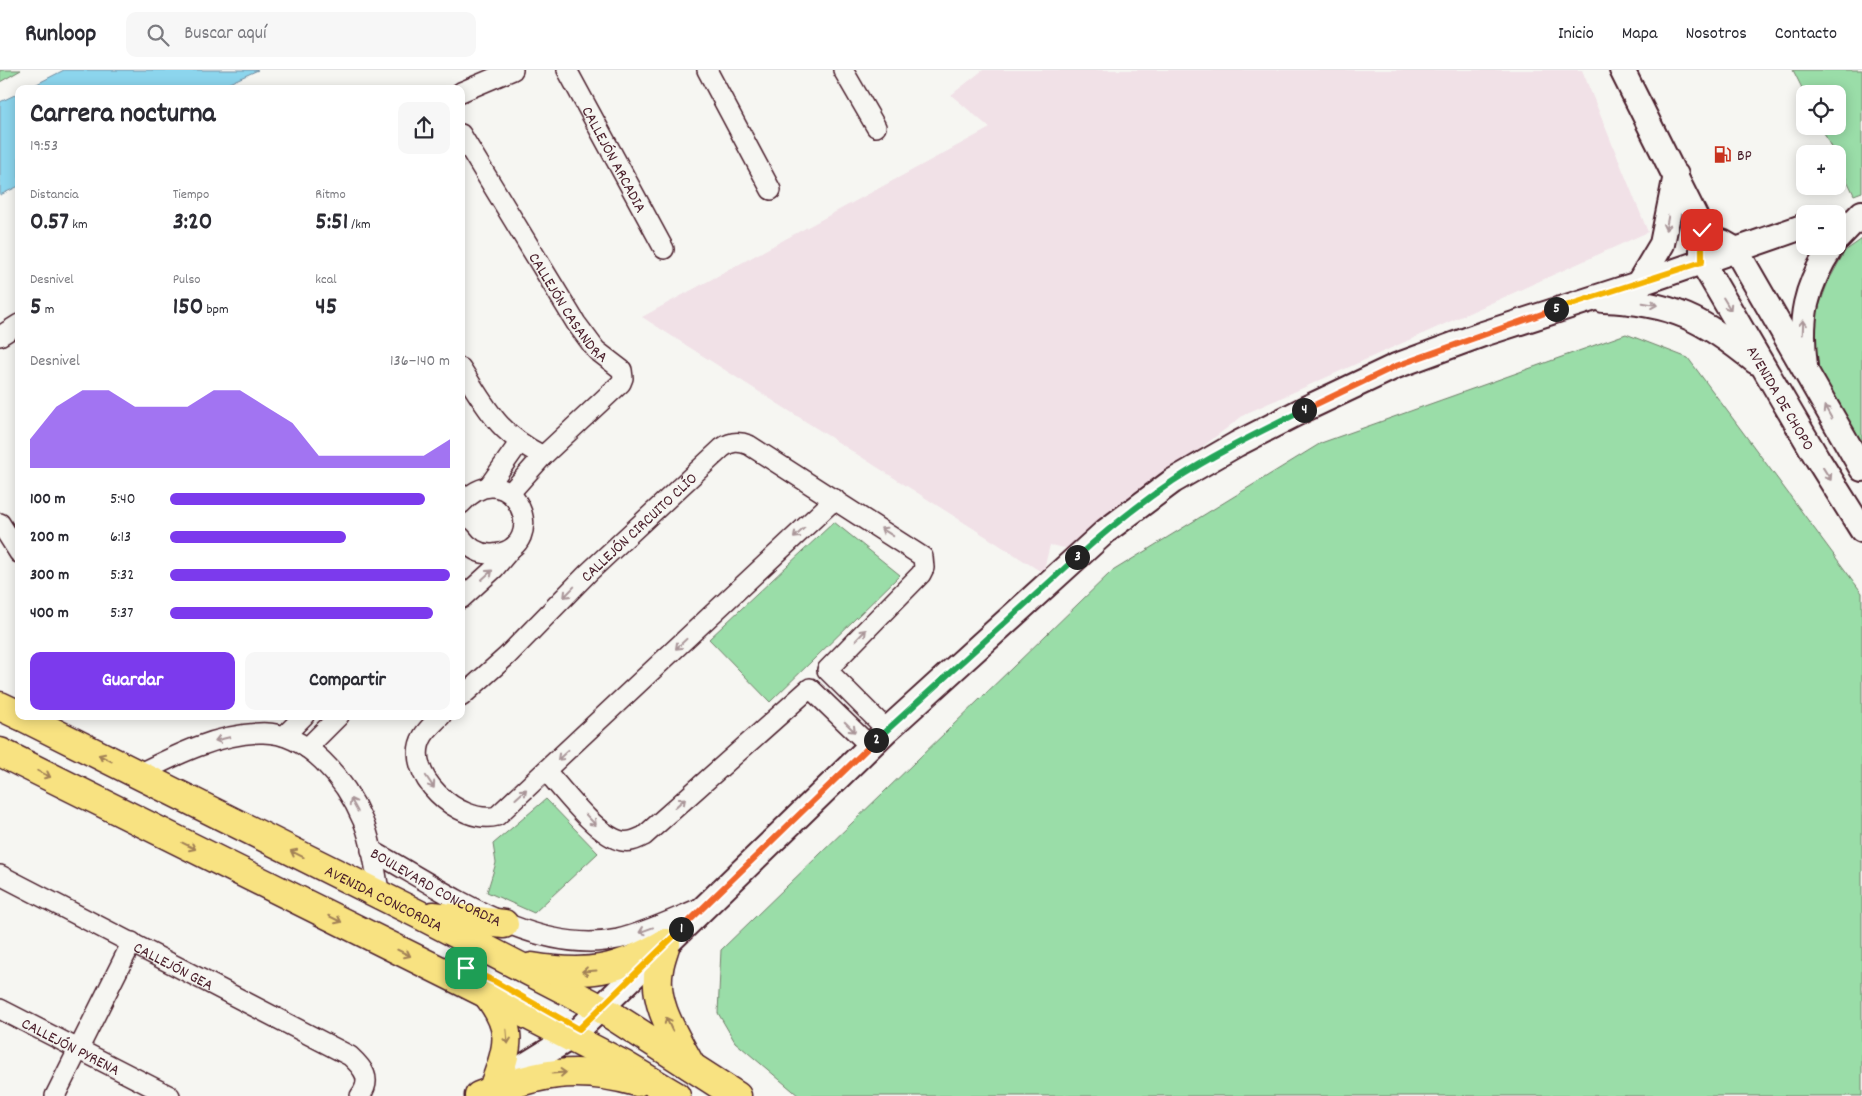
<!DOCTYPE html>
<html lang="es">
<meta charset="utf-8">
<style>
body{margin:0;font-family:Dekko,sans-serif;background:#f7f7f7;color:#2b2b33;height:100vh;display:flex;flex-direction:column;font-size:19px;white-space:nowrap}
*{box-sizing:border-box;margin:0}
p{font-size:16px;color:#7c7c81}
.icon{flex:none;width:28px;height:28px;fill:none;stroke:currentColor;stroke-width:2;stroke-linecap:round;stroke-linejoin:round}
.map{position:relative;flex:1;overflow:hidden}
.details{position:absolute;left:15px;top:15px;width:450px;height:635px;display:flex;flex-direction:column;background:#fff;border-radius:10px;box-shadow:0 2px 12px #0003}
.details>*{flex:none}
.buttons{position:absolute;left:1796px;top:15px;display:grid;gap:10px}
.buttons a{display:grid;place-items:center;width:50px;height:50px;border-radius:10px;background:#fff;box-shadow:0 2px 12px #0003;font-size:25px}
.pin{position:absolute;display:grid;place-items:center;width:42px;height:42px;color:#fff;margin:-21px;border-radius:10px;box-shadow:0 2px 8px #0006}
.km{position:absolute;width:25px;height:25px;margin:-12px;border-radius:50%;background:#222;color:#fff;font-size:14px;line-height:25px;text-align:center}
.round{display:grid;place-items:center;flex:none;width:52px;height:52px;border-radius:10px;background:#f7f7f7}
.overview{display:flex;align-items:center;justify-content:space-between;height:85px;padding:0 15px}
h1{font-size:28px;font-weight:700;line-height:38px}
.metrics{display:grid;grid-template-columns:repeat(3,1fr);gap:8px;height:85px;padding:5px 15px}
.metrics div{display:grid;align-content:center}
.metrics b{font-size:25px;font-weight:700}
.metrics small{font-size:14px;font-weight:400}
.metrics p{font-size:14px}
.chart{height:140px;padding:10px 15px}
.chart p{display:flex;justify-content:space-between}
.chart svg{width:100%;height:90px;margin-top:5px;fill:#7c3aed;opacity:.7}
.action{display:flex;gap:10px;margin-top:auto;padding:10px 15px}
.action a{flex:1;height:58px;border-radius:10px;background:#7c3aed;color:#fff;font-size:20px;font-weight:700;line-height:58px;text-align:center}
.action a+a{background:#f7f7f7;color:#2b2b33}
ul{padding:0 15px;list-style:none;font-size:16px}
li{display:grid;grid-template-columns:80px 60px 1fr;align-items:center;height:38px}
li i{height:12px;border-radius:6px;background:#7c3aed}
header{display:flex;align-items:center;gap:30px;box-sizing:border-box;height:70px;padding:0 25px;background:#fff;border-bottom:1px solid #e1e1e2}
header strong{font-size:24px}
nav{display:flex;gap:28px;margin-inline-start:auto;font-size:18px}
.search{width:350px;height:45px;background:#f7f7f7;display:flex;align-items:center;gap:12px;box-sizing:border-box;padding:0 18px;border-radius:10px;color:#7c7c81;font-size:19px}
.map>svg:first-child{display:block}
</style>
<header>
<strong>Runloop</strong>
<div class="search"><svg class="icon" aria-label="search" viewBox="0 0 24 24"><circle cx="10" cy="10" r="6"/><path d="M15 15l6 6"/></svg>Buscar aquí</div>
<nav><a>Inicio</a><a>Mapa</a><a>Nosotros</a><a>Contacto</a></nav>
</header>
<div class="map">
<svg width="1862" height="1026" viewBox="0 0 1862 1026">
<rect width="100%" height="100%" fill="#f6f6f2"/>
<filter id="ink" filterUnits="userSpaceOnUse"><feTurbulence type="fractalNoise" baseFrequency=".02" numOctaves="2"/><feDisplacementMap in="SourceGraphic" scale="10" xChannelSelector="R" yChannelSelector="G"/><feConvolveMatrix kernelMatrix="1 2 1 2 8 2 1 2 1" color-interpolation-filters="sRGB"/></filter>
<g filter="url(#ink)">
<polygon fill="#f1e1e7" points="983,0 1582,0 1648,162 1245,344 1070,479 1050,475 1043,503 642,247 990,58 951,25"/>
<g fill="#9adda8" stroke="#727e6a">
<polygon points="0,0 21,0 0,12"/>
<polygon points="1793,0 1862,0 1862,122 1854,125 1838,91 1838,84 1834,84 1821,56 1838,56 1838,24 1805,24"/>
<polygon points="1862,169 1862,380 1811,289 1810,261 1828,212 1845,181"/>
<polygon points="1626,264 1688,288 1862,523 1862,1026 799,1026 735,972 718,943 721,880 1111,502 1321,373"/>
<polygon points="834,452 900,505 770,632 709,569"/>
<polygon points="546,729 598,783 534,843 487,822 496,793 493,774"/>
</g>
<g fill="#8cd5ed" stroke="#728c9f">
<polygon points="64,0 258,0 216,19 27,19"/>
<polygon points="19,23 19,116 0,125 0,32"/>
</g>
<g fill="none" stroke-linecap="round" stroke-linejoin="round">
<defs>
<g id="minor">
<path id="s1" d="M567,0L664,179"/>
<polyline points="707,0 771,120"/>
<polyline points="843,0 876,57"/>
<polyline points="461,22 513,0"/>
<path id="s2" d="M461,64L576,253L596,280L622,300L623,308L621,313L543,386L510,423"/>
<polyline points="0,266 19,254"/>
<path d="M461,298C488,340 497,362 543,386"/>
<polyline points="488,417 519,373"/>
<path d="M461,434C512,378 555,479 493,484C479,485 469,478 461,467"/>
<polyline points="0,453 19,483"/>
<polyline points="461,529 495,498 511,479"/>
<path id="s3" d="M461,627L507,586L588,503L722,378C731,371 739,371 749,375L923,487L924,498L921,504L827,600L887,660"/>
<path d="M441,646C435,652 427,659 423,666C401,703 460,756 497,746L835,429"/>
<polyline points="284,666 304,646"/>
<polyline points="307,678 339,646"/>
<path d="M546,701C563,720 597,766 622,771C631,773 637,769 644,766L810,618L870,676"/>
<path d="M138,704C176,685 215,665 259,663C307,660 346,711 363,751C373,774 375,801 380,825"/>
<path id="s4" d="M371,780C442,819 534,887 618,869C647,862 673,849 700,838"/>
<path id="s5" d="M0,805L350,986C363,998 373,1009 360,1026"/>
<path id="s6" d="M0,939L170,1026"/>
<polyline points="55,1026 132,872"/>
</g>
<g id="tertiary">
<path id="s7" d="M1622,0L1702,160V192L1817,388L1862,460"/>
<polyline points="1838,168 1862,143"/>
<polyline points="1722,172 1736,180 1862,399"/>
<polyline points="1638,214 1662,174 1676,105"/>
<path d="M1603,230C1671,232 1705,250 1756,292"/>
<path d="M1805,296C1799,248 1805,217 1832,176"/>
<polyline points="495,1014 571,967 887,660 1106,461 1173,411 1237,374 1305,339 1396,296 1483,264 1638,214 1805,156"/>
</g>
<g id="primary">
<polyline points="0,636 19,645"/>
<path id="s8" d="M21,646L418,844L602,939L737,1026"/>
<polyline points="0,682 487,924 624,995 676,1026"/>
<polyline points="433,846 504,854"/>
<path d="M666,873C664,881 660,890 659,899C652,934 676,967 691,996"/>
<path d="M532,897C588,906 617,901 666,873"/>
<path d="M487,924C513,958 510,974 495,1013"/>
<path d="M479,1026C537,1003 576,995 637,1012"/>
</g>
</defs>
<use href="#minor" stroke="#4a1f2b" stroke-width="22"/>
<use href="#tertiary" stroke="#4a1f2b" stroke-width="28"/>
<use href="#primary" stroke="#4a1f2b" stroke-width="31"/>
<use href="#minor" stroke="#f6f6f2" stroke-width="19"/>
<use href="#tertiary" stroke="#f6f6f2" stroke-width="24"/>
<use href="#primary" stroke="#f8e281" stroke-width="28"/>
</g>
<defs><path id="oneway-shaft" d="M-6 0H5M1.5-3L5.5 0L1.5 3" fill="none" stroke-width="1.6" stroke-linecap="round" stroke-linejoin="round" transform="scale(1.25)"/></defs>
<g stroke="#a99598">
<use href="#oneway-shaft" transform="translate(1667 153) rotate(101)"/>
<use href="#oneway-shaft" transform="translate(1650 234) rotate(10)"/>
<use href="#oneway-shaft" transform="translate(1727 234) rotate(59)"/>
<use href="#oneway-shaft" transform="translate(1803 257) rotate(-88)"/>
<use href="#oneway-shaft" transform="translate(1828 342) rotate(-120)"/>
<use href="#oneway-shaft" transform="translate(1827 404) rotate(58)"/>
<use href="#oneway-shaft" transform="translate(887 462) rotate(-147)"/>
<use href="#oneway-shaft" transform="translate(799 463) rotate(137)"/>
<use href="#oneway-shaft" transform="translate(487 505) rotate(-42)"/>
<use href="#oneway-shaft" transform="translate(569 522) rotate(134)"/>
<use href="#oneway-shaft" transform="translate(861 565) rotate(-46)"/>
<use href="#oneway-shaft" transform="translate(681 574) rotate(137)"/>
<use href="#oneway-shaft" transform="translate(850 657) rotate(45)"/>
<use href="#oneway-shaft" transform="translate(222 669) rotate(167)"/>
<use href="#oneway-shaft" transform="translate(563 685) rotate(137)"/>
<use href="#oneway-shaft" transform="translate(430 712) rotate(56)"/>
<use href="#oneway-shaft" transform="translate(521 724) rotate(-42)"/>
<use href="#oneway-shaft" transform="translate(680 733) rotate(-42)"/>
<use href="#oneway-shaft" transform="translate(354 735) rotate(-119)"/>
<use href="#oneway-shaft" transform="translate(591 750) rotate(46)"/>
<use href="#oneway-shaft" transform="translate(646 860) rotate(160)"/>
</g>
<g stroke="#a18056">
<use href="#oneway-shaft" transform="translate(105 688) rotate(-153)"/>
<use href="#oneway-shaft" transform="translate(44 704) rotate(26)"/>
<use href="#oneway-shaft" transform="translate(189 776) rotate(26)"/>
<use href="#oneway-shaft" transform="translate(297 784) rotate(-153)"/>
<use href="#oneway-shaft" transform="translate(335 849) rotate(26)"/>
<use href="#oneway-shaft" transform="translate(404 883) rotate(26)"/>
<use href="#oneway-shaft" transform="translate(589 901) rotate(176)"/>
<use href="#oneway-shaft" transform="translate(669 954) rotate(-115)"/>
<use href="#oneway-shaft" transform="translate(507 967) rotate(85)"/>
<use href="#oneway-shaft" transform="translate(559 1003) rotate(-4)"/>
</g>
</g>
<g fill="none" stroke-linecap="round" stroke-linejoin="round" filter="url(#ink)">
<defs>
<polyline id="split-1" points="466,898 494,911 579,959 681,859"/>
<polyline id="split-2" points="681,859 876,670"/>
<polyline id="split-3" points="876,670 1077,487"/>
<path id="split-4" d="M1077,487C1107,460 1139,434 1173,411C1214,384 1260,362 1304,340"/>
<polyline id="split-5" points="1304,340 1396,296 1556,239"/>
<polyline id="split-6" points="1556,239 1702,192 1702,160"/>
</defs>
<use href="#split-1" stroke="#fff" stroke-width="10"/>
<use href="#split-2" stroke="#fff" stroke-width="10"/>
<use href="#split-3" stroke="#fff" stroke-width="10"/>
<use href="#split-4" stroke="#fff" stroke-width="10"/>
<use href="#split-5" stroke="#fff" stroke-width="10"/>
<use href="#split-6" stroke="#fff" stroke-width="10"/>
<use href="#split-1" stroke="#f5b400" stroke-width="6"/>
<use href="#split-2" stroke="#f0652b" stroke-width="6"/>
<use href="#split-3" stroke="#22a559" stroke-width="6"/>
<use href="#split-4" stroke="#22a559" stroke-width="6"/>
<use href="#split-5" stroke="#f0652b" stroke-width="6"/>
<use href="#split-6" stroke="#f5b400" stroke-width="6"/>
</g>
<defs>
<symbol id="fuel-bare" viewBox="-9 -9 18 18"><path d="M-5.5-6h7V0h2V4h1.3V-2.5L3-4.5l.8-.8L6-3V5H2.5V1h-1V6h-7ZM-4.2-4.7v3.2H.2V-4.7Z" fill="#c8321e" stroke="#f6f6f2" stroke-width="2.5" paint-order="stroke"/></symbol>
</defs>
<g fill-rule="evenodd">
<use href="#fuel-bare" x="1710" y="72" width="25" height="25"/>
</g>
<g text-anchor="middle" stroke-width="4" stroke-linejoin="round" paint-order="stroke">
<g font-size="16" fill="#4a1f2b" stroke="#f6f6f2" text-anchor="start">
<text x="1737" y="90">BP</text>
</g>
<g font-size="16" fill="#4a1f2b" stroke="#f6f6f2">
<text dy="6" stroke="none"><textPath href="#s1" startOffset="101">CALLEJÓN ARCADIA</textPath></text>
<text dy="6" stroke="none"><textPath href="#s2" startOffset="204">CALLEJÓN CASANDRA</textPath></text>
<text dy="6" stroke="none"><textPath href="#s7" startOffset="368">AVENIDA DE CHOPO</textPath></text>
<text dy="6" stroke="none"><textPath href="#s3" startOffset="246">CALLEJÓN CIRCUITO CLÍO</textPath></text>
<text dy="6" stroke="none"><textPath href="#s4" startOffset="75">BOULEVARD CONCORDIA</textPath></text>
<text dy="6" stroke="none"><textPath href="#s8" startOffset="406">AVENIDA CONCORDIA</textPath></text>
<text dy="6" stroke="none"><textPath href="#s5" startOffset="196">CALLEJÓN GEA</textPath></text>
<text dy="6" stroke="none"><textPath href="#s6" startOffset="80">CALLEJÓN PYRENA</textPath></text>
</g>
</g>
</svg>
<div class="buttons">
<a><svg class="icon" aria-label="locate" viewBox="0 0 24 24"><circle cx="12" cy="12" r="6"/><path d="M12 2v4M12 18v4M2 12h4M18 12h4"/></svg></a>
<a>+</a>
<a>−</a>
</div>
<div class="pin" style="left:466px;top:898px;background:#1e9e55"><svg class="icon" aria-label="arrive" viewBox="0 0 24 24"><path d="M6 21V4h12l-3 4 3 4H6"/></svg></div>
<div class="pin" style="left:1702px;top:160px;background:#d93025"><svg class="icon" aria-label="check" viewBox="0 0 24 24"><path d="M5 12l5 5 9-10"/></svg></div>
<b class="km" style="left:681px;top:859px">1</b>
<b class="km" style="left:876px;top:670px">2</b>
<b class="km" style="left:1077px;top:487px">3</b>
<b class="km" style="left:1304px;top:340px">4</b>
<b class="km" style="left:1556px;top:239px">5</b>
<section class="details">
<div class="overview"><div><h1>Carrera nocturna</h1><p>19:53</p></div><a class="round"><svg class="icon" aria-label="share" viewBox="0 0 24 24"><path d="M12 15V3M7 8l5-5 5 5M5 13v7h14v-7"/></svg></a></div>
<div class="metrics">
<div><p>Distancia</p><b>0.57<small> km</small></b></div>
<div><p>Tiempo</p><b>3:20</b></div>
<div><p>Ritmo</p><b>5:51<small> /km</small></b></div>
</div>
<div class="metrics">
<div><p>Desnivel</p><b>5<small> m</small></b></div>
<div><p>Pulso</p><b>150<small> bpm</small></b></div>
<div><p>kcal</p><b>45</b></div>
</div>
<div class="chart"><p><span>Desnivel</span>136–140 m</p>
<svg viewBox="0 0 160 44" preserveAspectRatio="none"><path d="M0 44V30L10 14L20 6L30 6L40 14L50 14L60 14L70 6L80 6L90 14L100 22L110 38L120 38L130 38L140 38L150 38L160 30V44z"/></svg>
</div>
<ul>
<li><b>100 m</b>5:40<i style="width:91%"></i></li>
<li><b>200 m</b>6:13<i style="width:63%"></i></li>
<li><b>300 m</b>5:32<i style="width:100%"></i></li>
<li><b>400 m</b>5:37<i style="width:94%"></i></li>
</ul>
<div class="action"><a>Guardar</a><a>Compartir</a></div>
</section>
</div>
